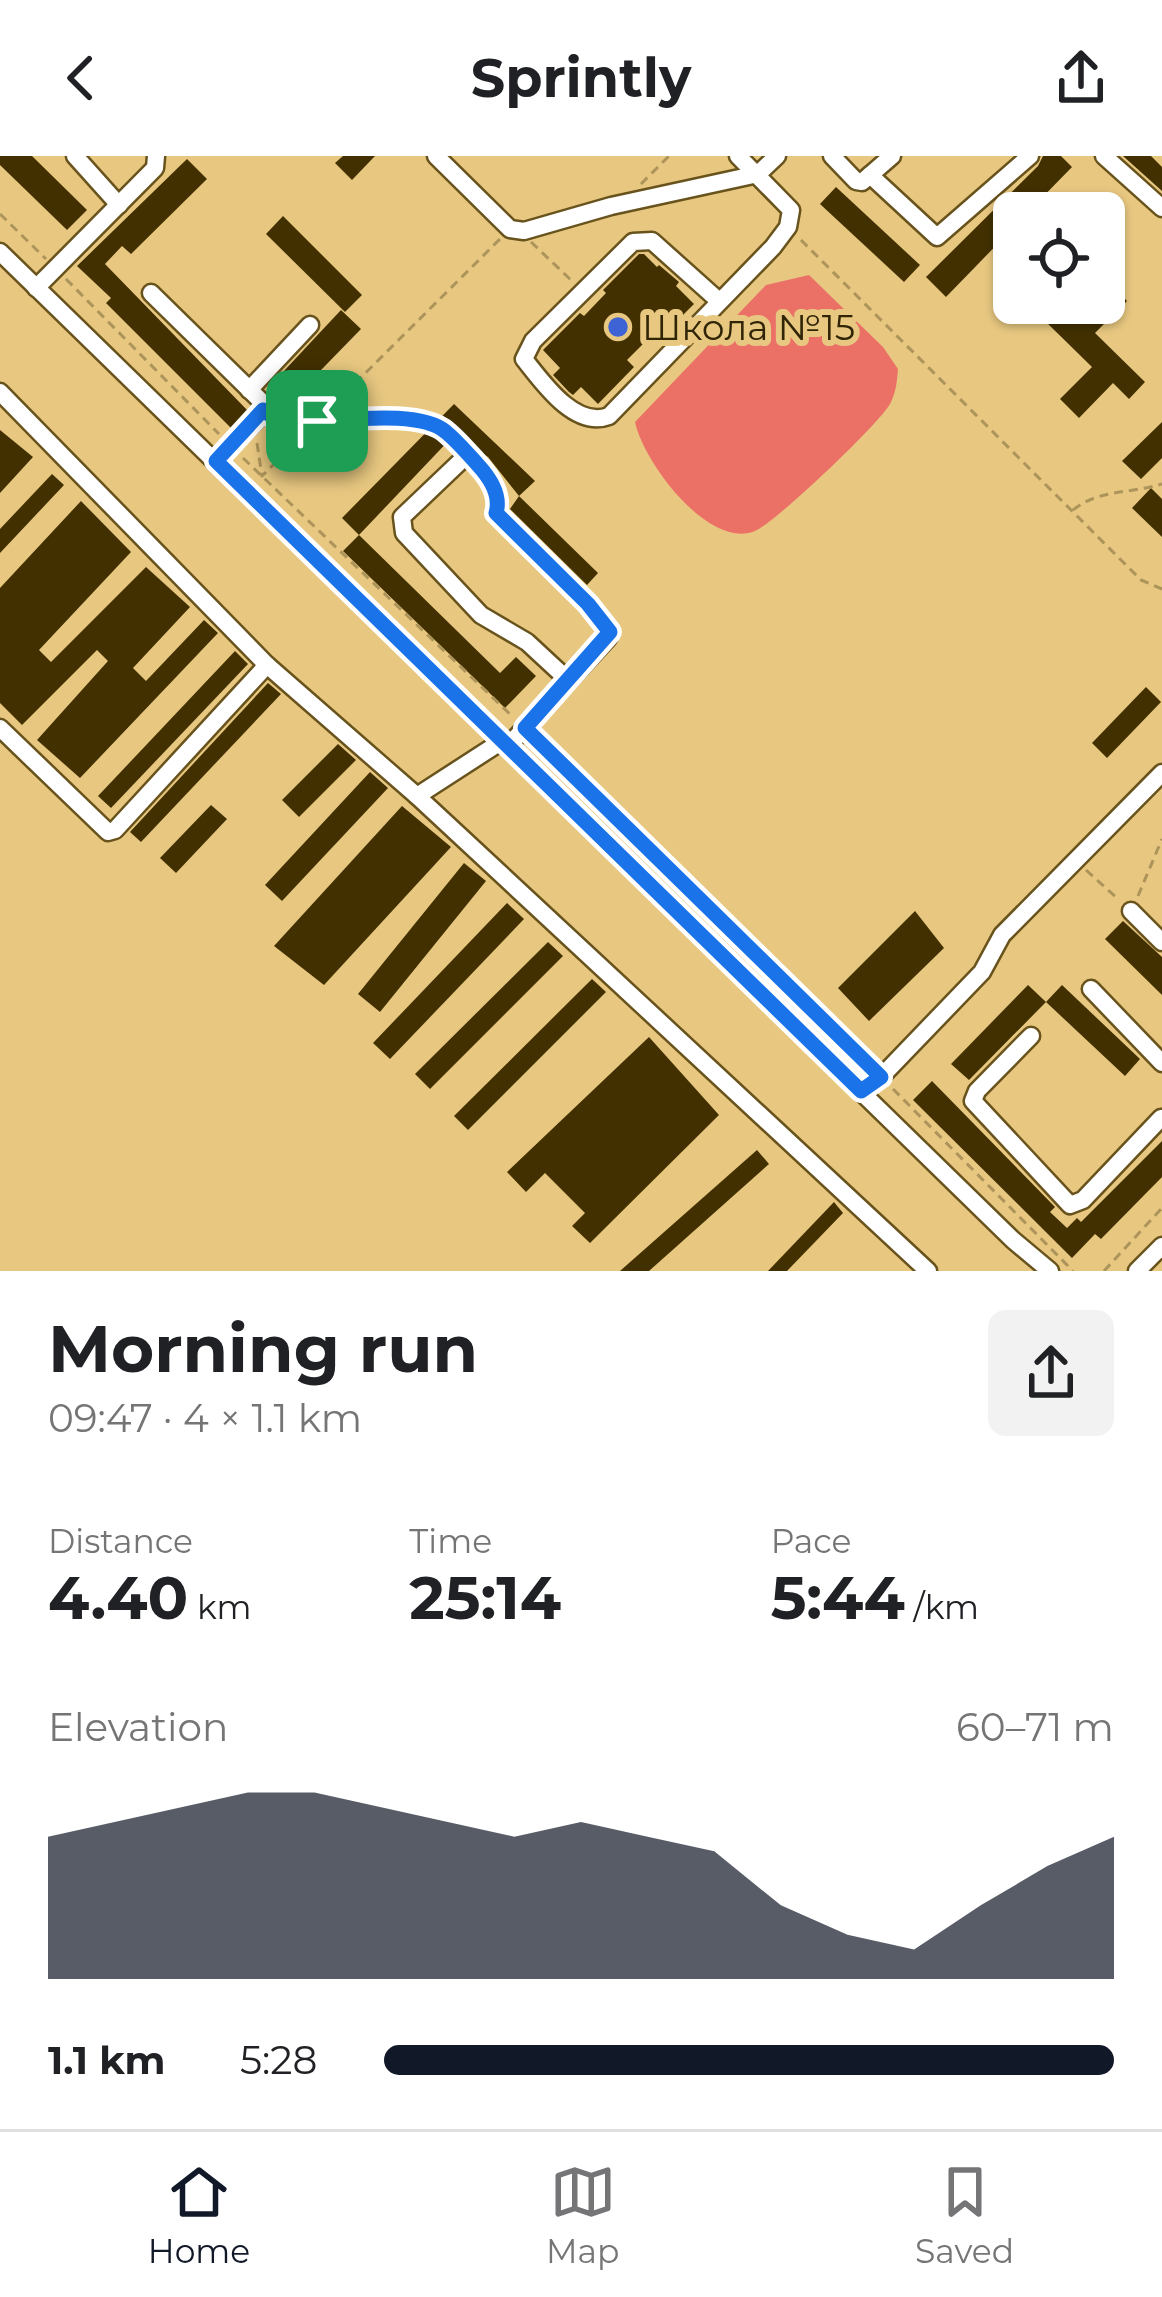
<!DOCTYPE html>
<meta charset="utf-8">
<style>
body{margin:0;font-family:Montserrat,sans-serif;background:#f2f2f2;color:#202124;height:100vh;display:flex;flex-direction:column;font-size:45px;white-space:nowrap}
*{box-sizing:border-box;margin:0}
p{font-size:39px;color:#757577}
.icon{flex:none;width:66px;height:66px;fill:none;stroke:currentColor;stroke-width:2;stroke-linecap:round;stroke-linejoin:round}
.map{position:relative;height:1115px;overflow:hidden}
.details{display:flex;flex-direction:column;background:#fff;flex:1}
.details>*{flex:none}
.tools{position:absolute;left:993px;top:36px;display:grid;gap:24px}
.tools a{display:grid;place-items:center;width:132px;height:132px;border-radius:18px;background:#fff;box-shadow:0 3px 9px #0004;font-size:60px}
.pin{position:absolute;display:grid;place-items:center;width:102px;height:102px;color:#fff;margin:-51px;border-radius:24px;box-shadow:0 6px 18px #0006}
.round{display:grid;place-items:center;flex:none;width:126px;height:126px;border-radius:18px;background:#f2f2f2}
.summary{display:flex;align-items:center;justify-content:space-between;height:204px;padding:0 48px}
h1{font-size:66px;font-weight:700;line-height:90px}
.figures{display:grid;grid-template-columns:repeat(3,1fr);gap:18px;height:204px;padding:12px 48px}
.figures div{display:grid;align-content:center}
.figures b{font-size:60px;font-weight:700}
.figures small{font-size:33px;font-weight:400}
.figures p{font-size:33px}
.chart{height:336px;padding:24px 48px}
.chart p{display:flex;justify-content:space-between}
.chart svg{width:100%;height:216px;margin-top:12px;fill:#111827;opacity:.7}
ul{padding:0 48px;list-style:none;font-size:39px}
li{display:grid;grid-template-columns:192px 144px 1fr;align-items:center;height:90px}
li i{height:30px;border-radius:15px;background:#111827}
header{display:flex;justify-content:space-between;align-items:center;height:156px;padding:0 48px;background:#fff;font-size:54px;font-weight:700}
.tabs{display:flex;justify-content:space-around;align-items:center;height:168px;border-top:3px solid #e0e0e0;background:#fff;font-size:33px;color:#757577}
.tabs a{display:grid;justify-items:center;gap:6px}
.tabs .active{color:#111827}
.map>svg:first-child{display:block}
</style>
<header><svg class="icon" aria-label="back" viewBox="0 0 24 24"><path d="M15 5l-7 7 7 7"/></svg>Sprintly<svg class="icon" aria-label="share" viewBox="0 0 24 24"><path d="M12 15V3M7 8l5-5 5 5M5 13v7h14v-7"/></svg></header>
<div class="map">
<svg width="1162" height="1115" viewBox="0 0 1162 1115">
<rect width="100%" height="100%" fill="#e8c881"/>
<path fill="#eb7167" d="M809,119L883,191L898,213C897,225 896,237 890,248C879,268 775,367 755,375C708,394 643,305 635,266L766,129Z"/>
<g fill="#423001">
<polygon points="0,0 32,0 87,54 67,74 0,9"/>
<polygon points="343,0 375,0 352,24 335,7"/>
<polygon points="1043,0 1061,0 1072,11 1027,57 1014,57 1014,71 946,141 926,121 1038,10"/>
<polygon points="1123,0 1151,0 1162,11 1162,35"/>
<polygon points="187,3 207,23 131,98 122,90 105,108 248,255 231,272 106,147 111,142 77,110"/>
<polygon points="836,31 920,109 904,126 820,48"/>
<polygon points="283,60 362,139 345,156 266,78"/>
<polygon points="639,98 644,98 657,111 659,109 679,126 676,130 694,148 655,187 649,182 627,204 634,211 598,248 581,231 573,239 569,236 553,219 560,212 543,194 580,157 584,160 606,137 603,134"/>
<polygon points="1109,127 1127,145 1095,177 1145,226 1129,243 1113,227 1079,262 1060,243 1092,211 1043,163 1058,147 1065,147 1077,159 1089,147 1104,147 1104,132"/>
<polygon points="341,154 361,173 285,251 267,233"/>
<polygon points="454,248 535,325 519,340 488,301 454,279 359,379 342,362"/>
<polygon points="1162,266 1162,302 1141,323 1122,305"/>
<polygon points="0,274 33,301 0,337"/>
<polygon points="52,318 64,329 0,397 0,373"/>
<polygon points="1151,332 1162,343 1162,381 1132,352"/>
<polygon points="519,340 598,417 587,429 510,353"/>
<polygon points="81,345 131,396 39,494 51,506 146,411 190,451 133,512 146,525 204,464 218,477 80,622 37,584 108,505 97,494 22,569 0,547 0,432"/>
<polygon points="359,379 500,517 516,501 536,520 505,552 343,395"/>
<polygon points="235,495 248,508 111,652 98,640"/>
<polygon points="268,527 281,538 141,686 130,676"/>
<polygon points="1146,531 1161,546 1107,602 1092,587"/>
<polygon points="338,588 356,604 299,661 282,644"/>
<polygon points="370,616 388,632 282,745 265,729"/>
<polygon points="211,649 227,663 176,717 160,702"/>
<polygon points="402,650 451,691 324,829 274,790"/>
<polygon points="464,707 486,725 380,856 358,838"/>
<polygon points="507,747 524,763 390,903 373,887"/>
<polygon points="915,755 944,792 869,865 838,832"/>
<polygon points="1123,765 1162,801 1162,839 1105,783"/>
<polygon points="548,786 563,800 430,933 415,918"/>
<polygon points="592,823 606,836 468,974 454,960"/>
<polygon points="1028,829 1046,846 969,924 951,908"/>
<polygon points="1062,829 1140,903 1125,920 1046,846"/>
<polygon points="649,881 719,959 590,1087 572,1070 585,1057 545,1017 526,1036 507,1016"/>
<polygon points="932,925 1055,1051 1050,1056 1067,1072 1077,1062 1081,1066 1162,985 1162,1021 1101,1083 1095,1078 1072,1102 913,944"/>
<polygon points="757,994 769,1008 649,1115 620,1115"/>
<polygon points="834,1046 843,1057 787,1115 768,1115"/>
</g>
<g fill="none" stroke-linecap="round" stroke-linejoin="round">
<defs>
<g id="minor">
<polyline points="75,0 119,49"/>
<polyline points="436,0 510,73 524,75 611,50 758,18 777,0"/>
<polyline points="832,0 856,25 862,26 870,19"/>
<polyline points="892,0 870,19 937,81 1030,0"/>
<polyline points="1104,0 1162,52"/>
<polyline points="0,96 1013,1084 1050,1115"/>
<polyline points="36,132 155,12 156,0"/>
<polyline points="151,137 260,244 263,253 260,260 216,305"/>
<path d="M719,145L652,85L633,86L533,185L524,203C543,227 575,273 609,260L773,91L788,71L791,54L738,0"/>
<polyline points="249,234 310,169"/>
<polyline points="0,236 267,509 417,640 928,1115"/>
<polyline points="0,572 108,676 115,674 267,509"/>
<path d="M508,590L608,482L610,475L588,448L496,357C503,335 484,311 466,300L402,361L404,377L481,459L527,486L568,524"/>
<polyline points="417,640 502,585"/>
<polyline points="1131,755 1162,786"/>
<polyline points="1091,833 1162,907"/>
<polyline points="1031,880 977,935 973,945 1070,1049 1083,1044 1161,962"/>
<polyline points="861,935 881,921 982,816 1002,779 1162,617"/>
<polyline points="1137,1115 1162,1090"/>
</g>
</defs>
<use href="#minor" stroke="#69531d" stroke-width="21"/>
<g stroke="#ad945a" stroke-width="3" stroke-dasharray="9 6" stroke-linecap="butt">
<polyline points="641,28 669,0"/>
<polyline points="0,58 46,103"/>
<polyline points="801,84 1141,424 1162,433"/>
<polyline points="531,86 572,125"/>
<polyline points="66,123 219,278"/>
<polyline points="274,262 300,281"/>
<path d="M318,264C363,264 425,250 456,288"/>
<polyline points="257,287 262,320 500,83"/>
<polyline points="243,302 513,561"/>
<path d="M1073,354C1099,333 1129,338 1162,328"/>
<polyline points="537,584 869,910"/>
<polyline points="1086,714 1119,744"/>
<polyline points="1138,740 1162,683"/>
<polyline points="893,933 1073,1115"/>
<polyline points="1104,1115 1162,1052"/>
</g>
<use href="#minor" stroke="#fff" stroke-width="16"/>
</g>
<g fill="none" stroke-linecap="round" stroke-linejoin="round">
<defs>
<path id="route" d="M263,254L301,281L317,265C349,264 421,254 446,276C457,285 468,298 478,309C490,322 501,340 496,357L588,448L610,476L525,572L881,921L861,935L216,305Z"/>
</defs>
<use href="#route" stroke="#fff" stroke-width="24"/>
<use href="#route" stroke="#1a73e8" stroke-width="15"/>
</g>
<circle fill="#3d63d4" stroke="#e8c881" stroke-width="4.5" cx="618" cy="171" r="12"/>
<g text-anchor="middle" stroke-width="12" stroke-linejoin="round" paint-order="stroke">
<g font-size="36" fill="#312507" stroke="#e8c881" text-anchor="start">
<text x="642" y="184">Школа №15</text>
</g>
</g>
</svg>
<div class="tools">
<a><svg class="icon" aria-label="locate" viewBox="0 0 24 24"><circle cx="12" cy="12" r="6"/><path d="M12 2v4M12 18v4M2 12h4M18 12h4"/></svg></a>
</div>
<div class="pin" style="left:317px;top:265px;background:#1e9e55"><svg class="icon" aria-label="arrive" viewBox="0 0 24 24"><path d="M6 21V4h12l-3 4 3 4H6"/></svg></div>
</div>
<section class="details">
<div class="summary"><div><h1>Morning run</h1><p>09:47 · 4 × 1.1 km</p></div><a class="round"><svg class="icon" aria-label="share" viewBox="0 0 24 24"><path d="M12 15V3M7 8l5-5 5 5M5 13v7h14v-7"/></svg></a></div>
<div class="figures">
<div><p>Distance</p><b>4.40<small> km</small></b></div>
<div><p>Time</p><b>25:14</b></div>
<div><p>Pace</p><b>5:44<small> /km</small></b></div>
</div>
<div class="chart"><p><span>Elevation</span>60–71 m</p>
<svg viewBox="0 0 160 44" preserveAspectRatio="none"><path d="M0 44V15L10 12L20 9L30 6L40 6L50 9L60 12L70 15L80 12L90 15L100 18L110 29L120 35L130 38L140 29L150 21L160 15V44z"/></svg>
</div>
<ul>
<li><b>1.1 km</b>5:28<i style="width:100%"></i></li>
</ul>
</section>
<nav class="tabs">
<a class="active"><svg class="icon" aria-label="home" viewBox="0 0 24 24"><path d="M3 11l9-7 9 7M6 9v11h12V9"/></svg>Home</a>
<a><svg class="icon" aria-label="map" viewBox="0 0 24 24"><path d="M3 6l6-2 6 2 6-2v14l-6 2-6-2-6 2zM9 4v14M15 6v14"/></svg>Map</a>
<a><svg class="icon" aria-label="saved" viewBox="0 0 24 24"><path d="M7 4h10v16l-5-4-5 4z"/></svg>Saved</a>
</nav>
